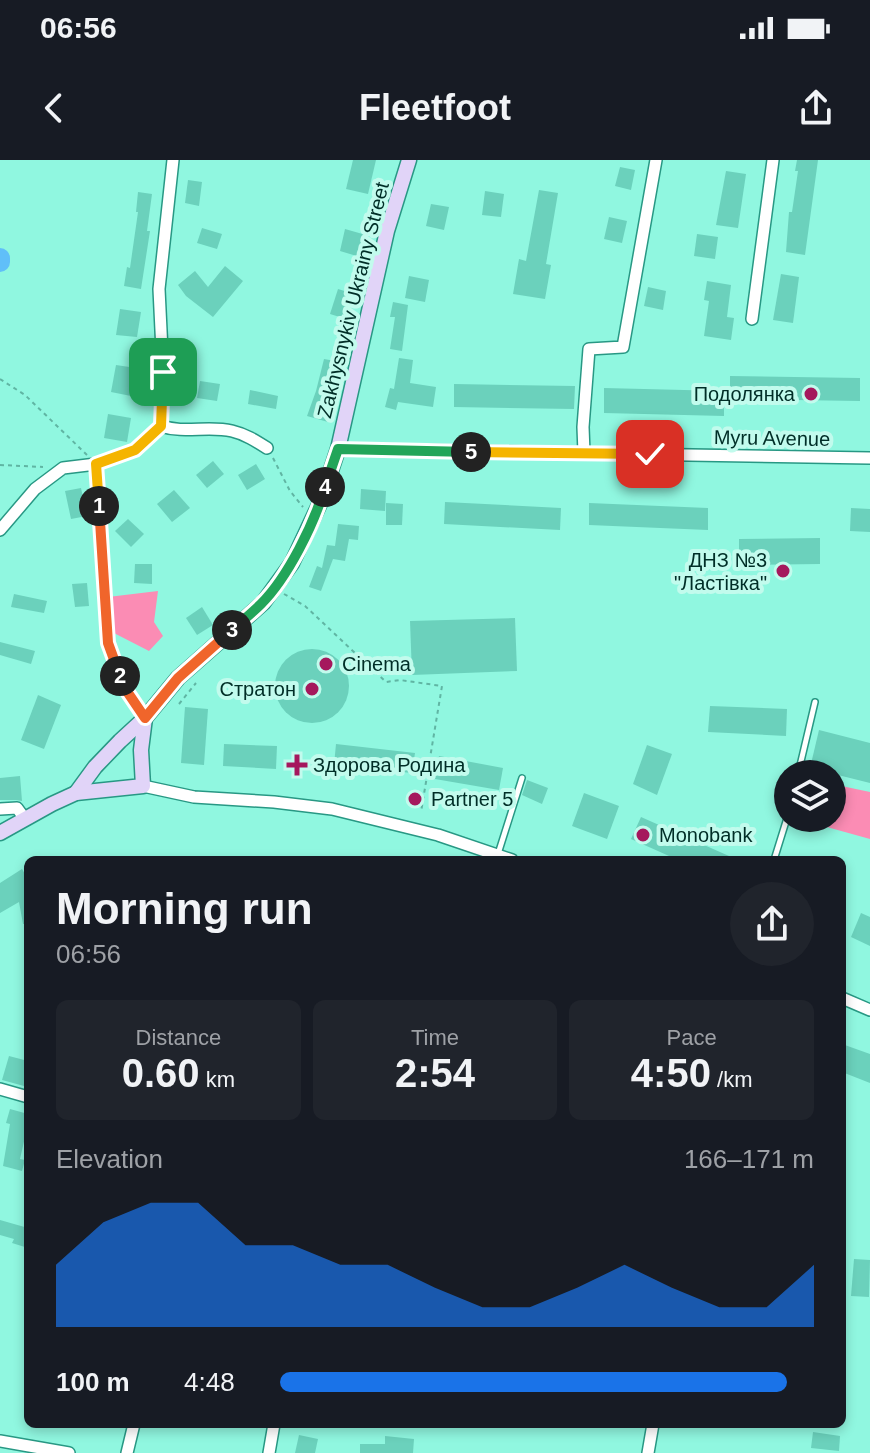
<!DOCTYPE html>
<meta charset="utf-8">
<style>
body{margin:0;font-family:Arial,sans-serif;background:#20242c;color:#f1f3f6;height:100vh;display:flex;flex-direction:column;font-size:30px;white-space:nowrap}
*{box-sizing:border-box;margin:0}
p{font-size:26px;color:#9ea1a6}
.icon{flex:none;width:44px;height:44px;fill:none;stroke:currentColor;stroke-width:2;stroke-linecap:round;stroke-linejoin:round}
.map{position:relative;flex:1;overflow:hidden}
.sheet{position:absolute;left:24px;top:696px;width:822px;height:572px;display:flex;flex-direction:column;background:#171b24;border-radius:12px;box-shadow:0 4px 12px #0003}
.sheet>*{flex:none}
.tools{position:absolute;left:774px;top:600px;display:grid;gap:16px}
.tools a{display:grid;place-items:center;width:72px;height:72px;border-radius:50%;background:#171b24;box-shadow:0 4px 12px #0003;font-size:40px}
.pin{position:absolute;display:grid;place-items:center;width:68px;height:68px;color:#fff;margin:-34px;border-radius:16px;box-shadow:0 4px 12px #0006}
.km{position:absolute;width:40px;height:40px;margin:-20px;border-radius:50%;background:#222;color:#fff;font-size:22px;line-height:40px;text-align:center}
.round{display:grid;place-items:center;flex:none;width:84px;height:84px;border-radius:42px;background:#20242c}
.headline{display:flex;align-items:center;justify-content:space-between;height:136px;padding:0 32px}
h1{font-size:44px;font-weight:600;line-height:60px}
.figures{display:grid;grid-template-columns:repeat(3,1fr);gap:12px;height:136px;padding:8px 32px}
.figures div{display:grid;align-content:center;border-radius:12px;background:#20242c;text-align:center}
.figures b{font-size:40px;font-weight:600}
.figures small{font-size:22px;font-weight:400}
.figures p{font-size:22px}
.chart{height:224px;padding:16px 32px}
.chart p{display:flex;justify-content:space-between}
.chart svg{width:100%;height:144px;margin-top:8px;fill:#1a73e8;opacity:.7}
ul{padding:0 32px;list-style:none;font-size:26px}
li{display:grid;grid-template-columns:128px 96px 1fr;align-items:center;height:60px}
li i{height:20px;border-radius:10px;background:#1a73e8}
.status{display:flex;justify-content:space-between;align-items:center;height:56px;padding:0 40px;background:#171b24;direction:ltr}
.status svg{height:22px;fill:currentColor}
header{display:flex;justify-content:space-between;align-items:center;height:104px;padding:0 32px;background:#171b24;font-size:36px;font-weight:600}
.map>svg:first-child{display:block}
</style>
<div class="status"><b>06:56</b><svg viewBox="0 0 49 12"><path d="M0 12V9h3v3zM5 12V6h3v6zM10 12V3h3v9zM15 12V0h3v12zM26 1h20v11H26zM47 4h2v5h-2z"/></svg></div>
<header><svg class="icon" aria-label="back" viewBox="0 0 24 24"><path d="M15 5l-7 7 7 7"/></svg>Fleetfoot<svg class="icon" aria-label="share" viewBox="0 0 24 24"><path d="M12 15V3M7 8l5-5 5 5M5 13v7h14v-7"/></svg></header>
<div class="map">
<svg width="870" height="1293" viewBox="0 0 870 1293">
<rect width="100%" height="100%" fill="#90f7e0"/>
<g fill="#fb8cb4">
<polygon points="158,431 154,462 163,476 149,491 110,471 108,437"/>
<polygon points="832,624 870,632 870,679 798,659 832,658"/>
</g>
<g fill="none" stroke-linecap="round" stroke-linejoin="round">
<polyline stroke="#60bff9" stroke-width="20" points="0,98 0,102"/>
</g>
<g fill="#6bd1bc">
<polygon points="353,0 376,0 368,34 346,29"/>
<polygon points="797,0 818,0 805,95 786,92 789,52 792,52 798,11 795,11"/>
<polygon points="620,7 635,10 631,30 615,26"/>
<polygon points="726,11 746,14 738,68 716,65"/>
<polygon points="188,20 202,22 199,46 185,43"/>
<polygon points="539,30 558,33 546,104 551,105 545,139 513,134 519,99 526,101"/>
<polygon points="485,31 504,34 501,57 482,55"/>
<polygon points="138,32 152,34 147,71 150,71 141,129 124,126 127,107 130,108 138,52 136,52"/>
<polygon points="431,44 449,47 444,70 426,66"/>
<polygon points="609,57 627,61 622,83 604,79"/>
<polygon points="202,68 222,74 217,89 197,83"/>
<polygon points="345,69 366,75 360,97 340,91"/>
<polygon points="697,74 718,77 715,99 694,96"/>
<polygon points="225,106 243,121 213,157 186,136 178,125 195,111 208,127"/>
<polygon points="781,114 799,117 793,163 773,160"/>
<polygon points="409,116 429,120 425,142 405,138"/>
<polygon points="707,121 731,125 727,157 734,158 731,180 704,176 709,141 704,140"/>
<polygon points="648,127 666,131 663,150 644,146"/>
<polygon points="338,129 351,133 343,158 330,154"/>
<polygon points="393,142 408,145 402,191 390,189 395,157 390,157"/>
<polygon points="120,149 141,152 137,177 116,175"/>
<polygon points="399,198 413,200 410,223 436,227 433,247 398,242 396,250 385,247 390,228 394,229"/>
<polygon points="324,199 335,201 327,234 336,237 328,262 307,256 316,231"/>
<polygon points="116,205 136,208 131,236 111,232"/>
<polygon points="730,216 860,218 860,241 730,239"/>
<polygon points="200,221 220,224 217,241 197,238"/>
<polygon points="454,224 575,226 574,249 454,247"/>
<polygon points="604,228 724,231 724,256 604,253"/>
<polygon points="250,230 278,236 276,249 248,244"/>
<polygon points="108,254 131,258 127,282 104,278"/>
<polygon points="213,301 224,314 207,328 196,315"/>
<polygon points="256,304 265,319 247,330 238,315"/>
<polygon points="81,328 87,356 71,359 65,331"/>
<polygon points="361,329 386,331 385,351 360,349"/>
<polygon points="174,330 190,348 172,362 157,344"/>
<polygon points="445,342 561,348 560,370 444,364"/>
<polygon points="386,343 403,344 402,365 386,365"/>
<polygon points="589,343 708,348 708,370 589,365"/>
<polygon points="851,348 870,349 870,372 850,371"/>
<polygon points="128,359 144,374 131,387 115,371"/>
<polygon points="338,364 359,366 358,380 349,379 345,401 333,399 321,431 309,427 317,406 322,408 327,385 335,386"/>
<polygon points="820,378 820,404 739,405 739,379"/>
<polygon points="135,404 152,404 152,424 134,423"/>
<polygon points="87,423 89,446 75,447 72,424"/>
<polygon points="14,434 47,441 44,453 11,447"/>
<polygon points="202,447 213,465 197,475 186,458"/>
<polygon points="515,458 517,511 412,515 410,461"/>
<polygon points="0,482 35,491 31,504 0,495"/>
<circle cx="312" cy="526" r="37"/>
<polygon points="38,535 61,545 44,589 21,580"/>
<polygon points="710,546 787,549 786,576 708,572"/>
<polygon points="185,547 208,549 204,605 181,603"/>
<polygon points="819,570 870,583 870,623 810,608"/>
<polygon points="224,584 277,586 276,609 223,606"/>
<polygon points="336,584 415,593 412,613 334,605"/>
<polygon points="647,585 672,594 657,635 633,624"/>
<polygon points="439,596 503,608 499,630 435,619"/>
<polygon points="20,616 22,641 16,640 0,640 0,618"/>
<polygon points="527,620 548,628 542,644 522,635"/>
<polygon points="584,633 619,646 607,679 572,666"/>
<polygon points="641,657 738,700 678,700 631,679"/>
<polygon points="22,709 28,719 28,764 23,764 19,742 0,753 0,723"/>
<polygon points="861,753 870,757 870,786 851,777"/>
<polygon points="842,884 870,894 870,923 842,912"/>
<polygon points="9,896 28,901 28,912 24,926 2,920"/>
<polygon points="10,949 28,954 28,964 20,999 25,1000 22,1011 3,1006 10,964 6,963"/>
<polygon points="0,1060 28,1068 28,1088 12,1083 14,1079 0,1075"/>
<polygon points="854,1099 870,1100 869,1137 851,1136"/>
<polygon points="813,1272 840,1276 839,1291 811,1288"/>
<polygon points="299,1275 318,1279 315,1293 295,1293"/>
<polygon points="385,1276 414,1279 413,1293 360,1293 360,1284 385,1284"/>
</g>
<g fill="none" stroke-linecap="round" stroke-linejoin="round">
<defs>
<g id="service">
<polyline points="798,614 815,542"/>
<polyline points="498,694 522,618"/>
<polyline points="774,700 788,655"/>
</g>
<g id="minor">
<polyline points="752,159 773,0"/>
<path d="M161,266C185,274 208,265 232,271C245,274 256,281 267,288"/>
<polyline points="338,289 870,298"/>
<polyline points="584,293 583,267 589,189 623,187 656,0"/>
<polyline points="96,304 108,483 122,524 145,558"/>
<polyline points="0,370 35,329 63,308 96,304 135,290 161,266 163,212 159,129 173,0"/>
<polyline points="143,626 194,637 274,642 332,649 438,675 512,700"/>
<polyline points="0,649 17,648 25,659"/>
<polyline points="842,838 870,850"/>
<polyline points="0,929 28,937"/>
<polyline points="0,1281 69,1293"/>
<polyline points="127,1293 134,1264"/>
<polyline points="269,1293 274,1264"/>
<polyline points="648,1293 653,1264"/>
</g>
<g id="secondary">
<polyline points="76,633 95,607 120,581 145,558 178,518 263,443 292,403 321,341 338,289 387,71 409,0"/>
<polyline points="0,673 52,644 76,633 143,626 141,590 145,558"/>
</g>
</defs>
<use href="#service" stroke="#289884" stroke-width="8"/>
<use href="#minor" stroke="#289884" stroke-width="14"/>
<use href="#secondary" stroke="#289884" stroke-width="17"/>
<g stroke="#60b5a3" stroke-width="2" stroke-dasharray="4 4" stroke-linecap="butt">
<polyline points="0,219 25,235 87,295"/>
<polyline points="273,298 290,331 303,347"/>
<polyline points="0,305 43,307"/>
<polyline points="284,434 305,446 386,522 400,520 442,526 421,652"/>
<polyline points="179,544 196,523"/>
</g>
<use href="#service" stroke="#fff" stroke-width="5"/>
<use href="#minor" stroke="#fff" stroke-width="11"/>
<use href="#secondary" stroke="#e1d4f8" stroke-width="14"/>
</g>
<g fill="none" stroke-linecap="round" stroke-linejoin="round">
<defs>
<polyline id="split-1" points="99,346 96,304 135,290 161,266 163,212"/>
<polyline id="split-2" points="99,346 108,483 120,516"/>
<polyline id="split-3" points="120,516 122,524 145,558 178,518 232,470"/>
<path id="split-4" d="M232,470C242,461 252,453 261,444C288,417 314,364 325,327"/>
<polyline id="split-5" points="325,327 338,289 471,292"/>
<polyline id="split-6" points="471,292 650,294"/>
</defs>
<use href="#split-1" stroke="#fff" stroke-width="16"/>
<use href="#split-2" stroke="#fff" stroke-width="16"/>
<use href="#split-3" stroke="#fff" stroke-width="16"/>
<use href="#split-4" stroke="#fff" stroke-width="16"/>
<use href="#split-5" stroke="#fff" stroke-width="16"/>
<use href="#split-6" stroke="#fff" stroke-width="16"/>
<use href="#split-1" stroke="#f5b400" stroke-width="10"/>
<use href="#split-2" stroke="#f0652b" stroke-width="10"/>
<use href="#split-3" stroke="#f0652b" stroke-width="10"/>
<use href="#split-4" stroke="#22a559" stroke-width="10"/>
<use href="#split-5" stroke="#22a559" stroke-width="10"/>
<use href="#split-6" stroke="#f5b400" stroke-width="10"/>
</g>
<g fill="#a5185d" stroke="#c2fbed" stroke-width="3">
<circle cx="811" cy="234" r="8"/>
<circle cx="783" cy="411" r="8"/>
<circle cx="326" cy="504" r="8"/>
<circle cx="312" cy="529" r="8"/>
<path d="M293 593h8v8h8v8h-8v8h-8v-8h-8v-8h8z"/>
<circle cx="415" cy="639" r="8"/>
<circle cx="643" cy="675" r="8"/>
</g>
<g text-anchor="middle" stroke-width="8" stroke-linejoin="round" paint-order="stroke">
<g font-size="20" fill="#002e27" stroke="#c2fbed">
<text transform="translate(353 140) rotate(-76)" y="7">Zakhysnykiv Ukrainy Street</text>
<text transform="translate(772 278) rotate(1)" y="7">Myru Avenue</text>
</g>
<g font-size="20" fill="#002e27" stroke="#c2fbed" text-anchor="start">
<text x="795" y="241" text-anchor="end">Подолянка</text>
<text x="767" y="407" text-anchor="end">ДНЗ №3<tspan x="767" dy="23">"Ластівка"</tspan></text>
<text x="342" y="511">Cinema</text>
<text x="296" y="536" text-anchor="end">Стратон</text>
<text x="313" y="612">Здорова Родина</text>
<text x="431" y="646">Partner 5</text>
<text x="659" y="682">Monobank</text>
</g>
</g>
</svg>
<div class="tools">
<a><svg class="icon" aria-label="layers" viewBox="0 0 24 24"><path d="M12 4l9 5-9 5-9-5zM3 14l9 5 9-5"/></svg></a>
</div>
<div class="pin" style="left:163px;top:212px;background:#1e9e55"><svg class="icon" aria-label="arrive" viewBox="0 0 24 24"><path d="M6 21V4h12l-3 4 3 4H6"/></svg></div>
<div class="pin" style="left:650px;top:294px;background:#d93025"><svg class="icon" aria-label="check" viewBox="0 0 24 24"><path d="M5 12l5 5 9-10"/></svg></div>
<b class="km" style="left:99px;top:346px">1</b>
<b class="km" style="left:120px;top:516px">2</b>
<b class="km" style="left:232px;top:470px">3</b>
<b class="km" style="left:325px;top:327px">4</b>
<b class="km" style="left:471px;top:292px">5</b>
<section class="sheet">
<div class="headline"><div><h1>Morning run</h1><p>06:56</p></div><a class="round"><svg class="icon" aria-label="share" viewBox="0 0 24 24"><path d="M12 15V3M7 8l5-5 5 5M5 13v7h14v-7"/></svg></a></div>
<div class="figures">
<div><p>Distance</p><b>0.60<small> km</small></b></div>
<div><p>Time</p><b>2:54</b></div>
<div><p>Pace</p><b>4:50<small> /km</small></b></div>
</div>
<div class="chart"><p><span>Elevation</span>166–171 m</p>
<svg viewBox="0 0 160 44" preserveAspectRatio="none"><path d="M0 44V25L10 12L20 6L30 6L40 19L50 19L60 25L70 25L80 32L90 38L100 38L110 32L120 25L130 32L140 38L150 38L160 25V44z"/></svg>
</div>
<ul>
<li><b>100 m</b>4:48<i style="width:95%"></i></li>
</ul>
</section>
</div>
